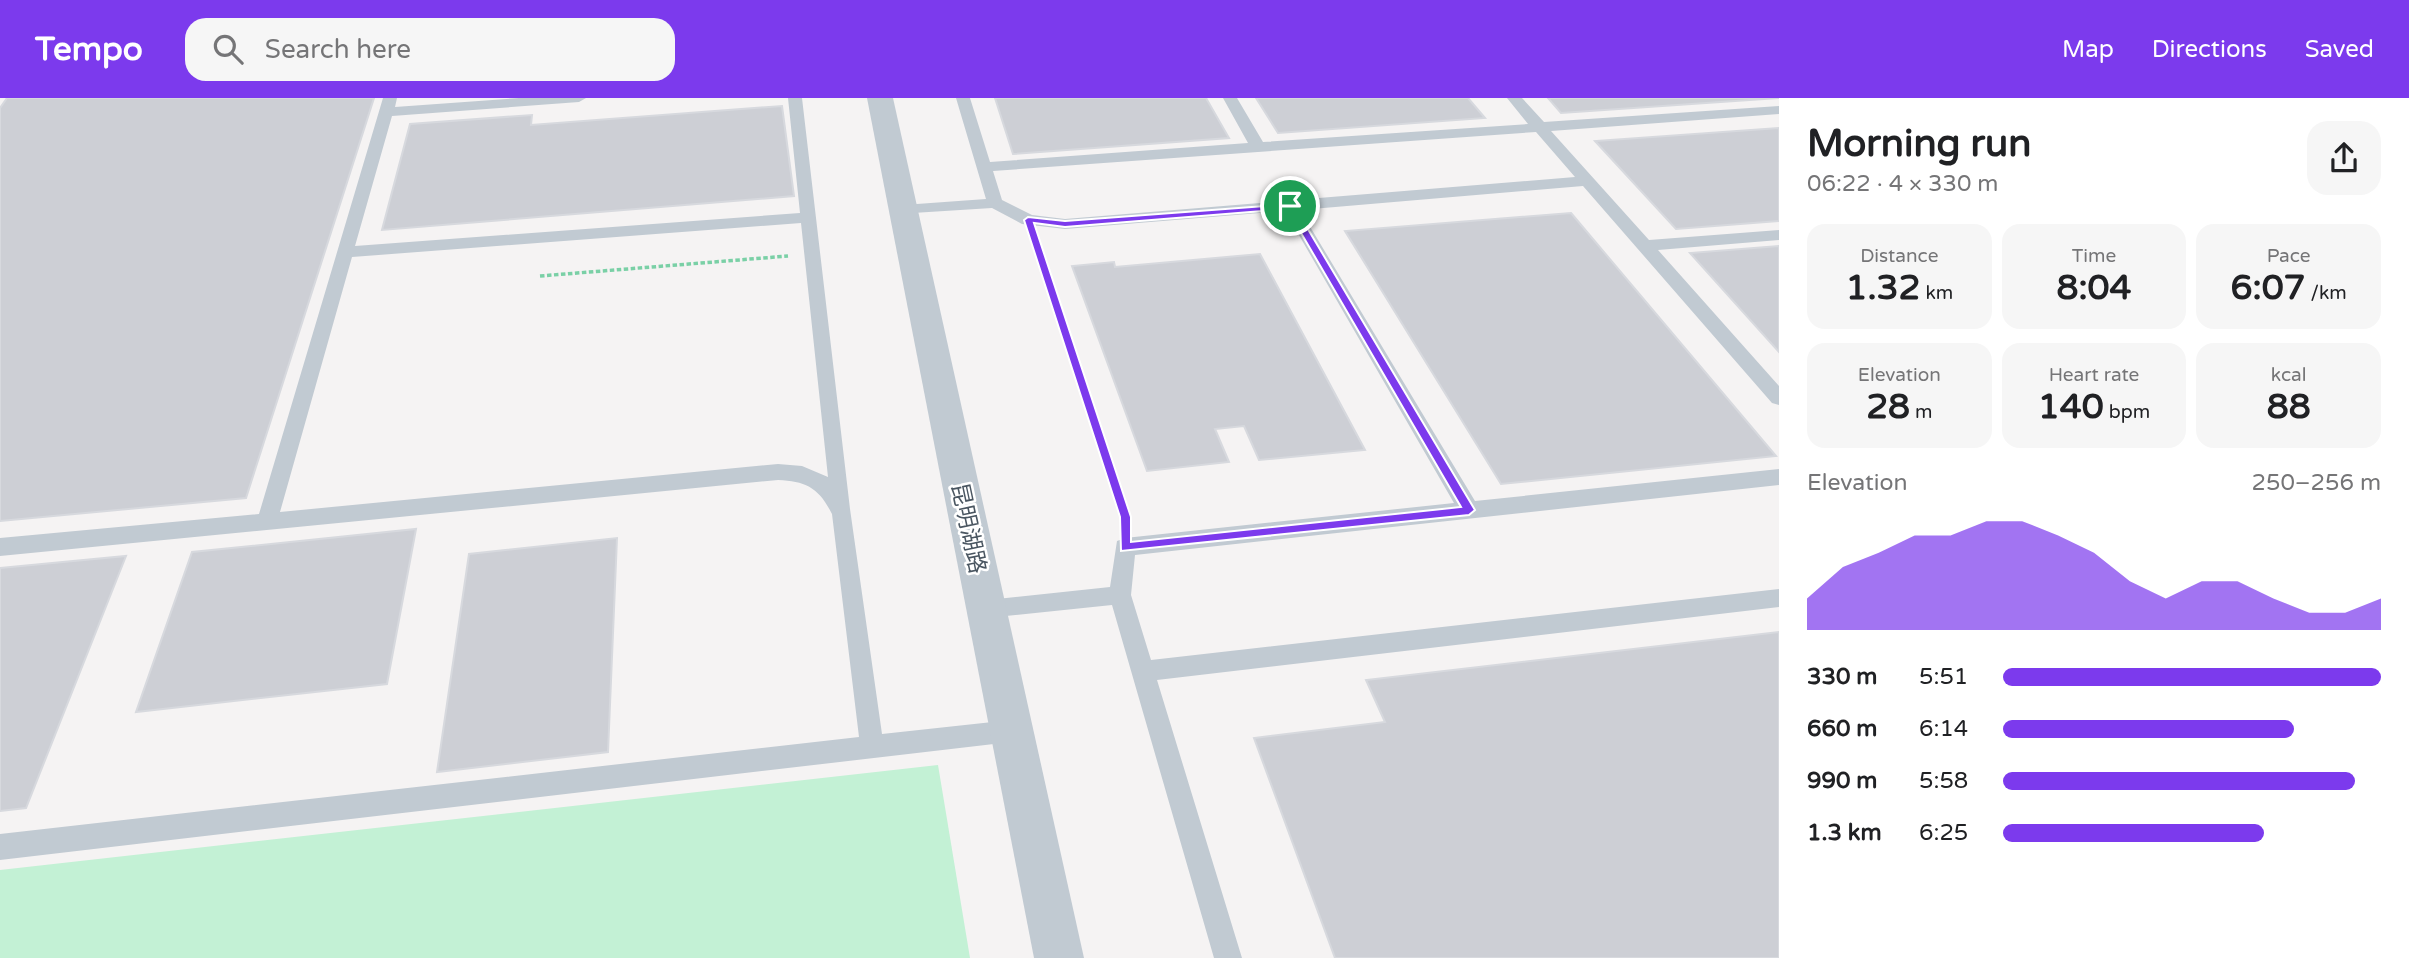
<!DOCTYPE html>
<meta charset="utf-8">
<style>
body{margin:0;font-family:"Varela Round","Noto Sans SC",sans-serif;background:#f6f6f6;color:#202124;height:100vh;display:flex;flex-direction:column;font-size:26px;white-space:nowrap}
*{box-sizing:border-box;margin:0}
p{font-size:23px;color:#757577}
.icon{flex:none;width:38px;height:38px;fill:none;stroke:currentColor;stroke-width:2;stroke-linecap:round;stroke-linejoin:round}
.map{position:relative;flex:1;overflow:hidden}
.details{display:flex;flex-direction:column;background:#fff;width:630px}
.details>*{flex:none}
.pin{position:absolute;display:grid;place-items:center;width:60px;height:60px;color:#fff;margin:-30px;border:4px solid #fff;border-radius:50%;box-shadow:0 2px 7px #0007}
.round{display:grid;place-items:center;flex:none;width:74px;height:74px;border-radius:21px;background:#f6f6f6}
.overview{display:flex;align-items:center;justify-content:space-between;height:119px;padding:0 28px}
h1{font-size:38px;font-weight:800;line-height:52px}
.metrics{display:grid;grid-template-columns:repeat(3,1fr);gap:10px;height:119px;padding:7px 28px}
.metrics div{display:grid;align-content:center;border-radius:18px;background:#f6f6f6;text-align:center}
.metrics b{font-size:35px;font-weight:800}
.metrics small{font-size:19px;font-weight:400}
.metrics p{font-size:19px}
.chart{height:196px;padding:14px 28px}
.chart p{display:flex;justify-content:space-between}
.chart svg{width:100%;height:126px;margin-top:7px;fill:#7c3aed;opacity:.7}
ul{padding:0 28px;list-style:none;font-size:23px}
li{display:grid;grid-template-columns:112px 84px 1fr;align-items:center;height:52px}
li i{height:18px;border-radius:9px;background:#7c3aed}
header{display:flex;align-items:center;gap:42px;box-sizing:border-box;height:98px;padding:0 35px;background:#7c3aed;color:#fff}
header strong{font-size:33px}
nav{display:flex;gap:38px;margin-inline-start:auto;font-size:24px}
.search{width:490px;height:63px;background:#f6f6f6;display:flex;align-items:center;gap:18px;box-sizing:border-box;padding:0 24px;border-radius:21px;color:#757577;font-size:26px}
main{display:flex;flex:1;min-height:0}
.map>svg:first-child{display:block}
</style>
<header>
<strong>Tempo</strong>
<div class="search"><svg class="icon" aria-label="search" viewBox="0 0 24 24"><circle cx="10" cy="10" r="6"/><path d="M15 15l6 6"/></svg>Search here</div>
<nav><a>Map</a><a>Directions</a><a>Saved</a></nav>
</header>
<main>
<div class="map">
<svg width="1779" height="860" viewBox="0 0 1779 860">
<rect width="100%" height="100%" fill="#f5f3f3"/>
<polygon fill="#c3f1d5" points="938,667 970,860 0,860 0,772"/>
<g fill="#cdcfd5" stroke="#d7d9de" stroke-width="2">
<polygon points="7,0 374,0 246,400 0,423 0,10"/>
<polygon points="995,0 1206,0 1229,40 1013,56"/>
<polygon points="1256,0 1468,0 1485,20 1278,35"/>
<polygon points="1548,0 1779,0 1561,15"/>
<polygon points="782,8 794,98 382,132 410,26 532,17 531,27"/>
<polygon points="1779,30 1779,123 1676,131 1595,43"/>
<polygon points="1571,115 1776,358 1501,386 1345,133"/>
<polygon points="1779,148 1779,254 1690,155"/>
<polygon points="1260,156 1365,352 1259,362 1244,328 1215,331 1229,364 1147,373 1072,168 1114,164 1115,169"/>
<polygon points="416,431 387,586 136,614 192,454"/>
<polygon points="617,440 608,654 437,674 469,456"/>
<polygon points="126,458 26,710 0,713 0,470"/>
<polygon points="1779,534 1779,860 1335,860 1254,640 1385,624 1366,582"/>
</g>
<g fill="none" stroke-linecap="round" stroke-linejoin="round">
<g stroke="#7ad0a6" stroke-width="3.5" stroke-dasharray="4.5 2.5" stroke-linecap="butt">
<polyline points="1036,146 1063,228"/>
<polyline points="540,178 788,158"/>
</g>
<polyline stroke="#7ad0a6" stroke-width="4.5" stroke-dasharray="5 3.5" stroke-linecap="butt" points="1062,226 1126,424"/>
<g fill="#c1cad2" fill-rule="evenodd">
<path d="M383,0H397L395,9L519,0H586L579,4L392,18L355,148L800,115L788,0H802L850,411L882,636L1011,622L1020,625L1023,633L1020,641L1011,644L0,762V736L859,639L832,416C819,390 806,383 778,382L0,458V440L259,416ZM801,125L828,379L802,368L778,366L280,414L352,159Z"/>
<path d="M956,0H970L990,64L1248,45L1223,0H1237L1263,44L1528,26L1507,0H1522L1544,24L1779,8V16L1551,33L1649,142L1779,132V142L1658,152L1779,288V307L1772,305L1583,88L1300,112L1475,403L1779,371V387L1135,457L1131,497L1151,562L1779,491V509L1157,582L1242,860H1214L1112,507L986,520L978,517L975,510L978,503L1110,489L1117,443L1125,440L1454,405L1285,113L1065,131L1022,126L992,110L897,116L895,112L897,108L903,107L986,101ZM1536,34L1575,79L1065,121L1032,117L1002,102L993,73Z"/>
</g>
<polygon fill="#c1cad2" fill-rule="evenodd" points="867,0 893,0 1084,860 1034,860"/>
</g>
<path fill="#7c3aed" stroke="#fff" stroke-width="2" fill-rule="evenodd" d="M1293,106L1475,412L1469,417L1121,453L1120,419L1024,122L1028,119L1065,123ZM1287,111L1461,409L1131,444V419L1034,125L1065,129Z"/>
<g text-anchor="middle" stroke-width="5" stroke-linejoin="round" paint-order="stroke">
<g font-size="23" fill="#4a5661" stroke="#fff">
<text transform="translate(969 430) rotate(78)" y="8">昆明湖路</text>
</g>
</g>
</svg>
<div class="pin" style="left:1290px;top:108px;background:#1e9e55"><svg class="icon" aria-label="arrive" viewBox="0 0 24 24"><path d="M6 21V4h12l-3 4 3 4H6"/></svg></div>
</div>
<section class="details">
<div class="overview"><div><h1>Morning run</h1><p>06:22 · 4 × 330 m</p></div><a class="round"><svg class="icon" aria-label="share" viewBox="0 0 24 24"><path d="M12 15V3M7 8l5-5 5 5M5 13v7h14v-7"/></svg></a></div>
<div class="metrics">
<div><p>Distance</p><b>1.32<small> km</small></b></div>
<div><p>Time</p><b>8:04</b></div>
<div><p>Pace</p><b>6:07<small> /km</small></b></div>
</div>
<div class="metrics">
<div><p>Elevation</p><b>28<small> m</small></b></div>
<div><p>Heart rate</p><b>140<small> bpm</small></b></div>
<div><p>kcal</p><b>88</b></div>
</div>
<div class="chart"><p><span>Elevation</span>250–256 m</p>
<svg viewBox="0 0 160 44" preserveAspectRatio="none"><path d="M0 44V33L10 22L20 17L30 11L40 11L50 6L60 6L70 11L80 17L90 27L100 33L110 27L120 27L130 33L140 38L150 38L160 33V44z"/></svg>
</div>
<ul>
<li><b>330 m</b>5:51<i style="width:100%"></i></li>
<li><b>660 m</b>6:14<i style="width:77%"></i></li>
<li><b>990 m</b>5:58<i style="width:93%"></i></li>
<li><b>1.3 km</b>6:25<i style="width:69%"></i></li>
</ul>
</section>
</main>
